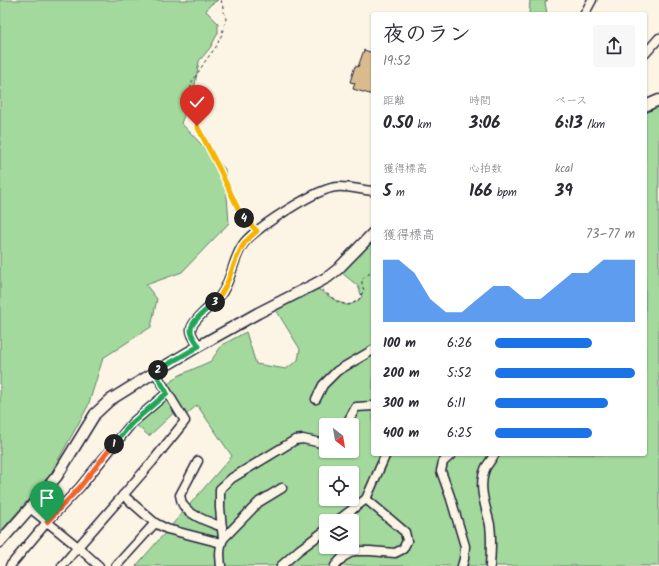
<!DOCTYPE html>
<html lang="ja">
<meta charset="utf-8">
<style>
body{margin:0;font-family:Kalam,"Klee One",sans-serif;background:#f7f7f7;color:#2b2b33;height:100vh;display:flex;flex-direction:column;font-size:15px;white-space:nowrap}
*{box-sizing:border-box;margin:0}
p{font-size:13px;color:#7c7c81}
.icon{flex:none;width:22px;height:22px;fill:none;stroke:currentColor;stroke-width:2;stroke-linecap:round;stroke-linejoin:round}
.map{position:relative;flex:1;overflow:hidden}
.drawer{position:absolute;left:371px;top:12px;width:276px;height:444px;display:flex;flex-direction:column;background:#fff;border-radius:4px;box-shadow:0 1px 3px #0004}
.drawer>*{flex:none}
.needle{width:26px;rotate:149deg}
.controls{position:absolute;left:319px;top:418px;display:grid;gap:8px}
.controls a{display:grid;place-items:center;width:40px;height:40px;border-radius:4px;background:#fff;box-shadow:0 1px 3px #0004;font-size:20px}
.pin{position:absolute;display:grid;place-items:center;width:34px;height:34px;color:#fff;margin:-41px -17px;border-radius:50% 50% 50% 0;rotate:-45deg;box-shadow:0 0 4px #0007}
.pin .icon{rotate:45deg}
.km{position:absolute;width:20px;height:20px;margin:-10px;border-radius:50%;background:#222;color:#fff;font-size:11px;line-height:20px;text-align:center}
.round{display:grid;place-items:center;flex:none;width:42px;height:42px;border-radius:4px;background:#f7f7f7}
.summary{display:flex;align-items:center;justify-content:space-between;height:68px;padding:0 12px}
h1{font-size:22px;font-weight:700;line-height:30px}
.figures{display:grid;grid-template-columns:repeat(3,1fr);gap:6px;height:68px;padding:4px 12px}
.figures div{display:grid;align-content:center}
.figures b{font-size:17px;font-weight:700}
.figures small{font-size:11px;font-weight:400}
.figures p{font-size:11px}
.chart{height:112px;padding:8px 12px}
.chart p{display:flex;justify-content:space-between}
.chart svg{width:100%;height:72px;margin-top:4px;fill:#1a73e8;opacity:.7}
ul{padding:0 12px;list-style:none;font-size:13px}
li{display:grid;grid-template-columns:64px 48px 1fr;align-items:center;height:30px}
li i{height:10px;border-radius:5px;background:#1a73e8}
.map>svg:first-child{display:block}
</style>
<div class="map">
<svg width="659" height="566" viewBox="0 0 659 566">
<rect width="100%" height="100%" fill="#fcf5e5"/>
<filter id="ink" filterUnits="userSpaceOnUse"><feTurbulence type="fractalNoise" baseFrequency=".025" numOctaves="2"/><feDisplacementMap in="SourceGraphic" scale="8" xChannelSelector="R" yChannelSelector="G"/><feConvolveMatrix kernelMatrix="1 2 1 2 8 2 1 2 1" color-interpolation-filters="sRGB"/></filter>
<g filter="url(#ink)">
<g fill="#a3d99d" stroke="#627e6c" fill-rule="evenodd">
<polygon points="0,0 218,0 210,5 206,11 218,23 218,33 210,48 199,61 194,91 181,123 225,169 229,223 182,272 146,285 157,299 151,327 103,358 88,406 50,475 0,532"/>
<polygon points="530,0 548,0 545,2 547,14 529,14"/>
<path d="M659,105V566H136L232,456L197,405L186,415L180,407L149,436L135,424L171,391L167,385L178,376L211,361L222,345L246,332L256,364L286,369L298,360L300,349L276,310L318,289C325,293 341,306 349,305C354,304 359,300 362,297L358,286L342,273L373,239V454H645V114ZM326,425H352V451H326ZM326,473H352V499H326ZM326,521H352V547H326Z"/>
</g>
<polygon fill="#d9bb8d" stroke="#22223b" points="364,50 373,53 373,95 353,89 355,83 350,82 355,66 358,67"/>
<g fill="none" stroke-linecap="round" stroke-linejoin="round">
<defs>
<g id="minor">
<polyline points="585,13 592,0"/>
<polyline points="645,54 659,38"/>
<path d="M199,346C196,341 191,336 191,330C191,321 214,304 220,296C232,281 232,259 244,243C256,228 317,188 337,187C347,186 362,190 373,191"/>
<polyline points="316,399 323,385 337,371 373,350"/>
<polyline points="346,425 356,407 373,406"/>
<polyline points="452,454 443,462 441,471 451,499 465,546 464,559 462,566"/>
<path d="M198,461L180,495C181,498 181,502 183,505C190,516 210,522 222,527"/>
<polyline points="123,495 155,523 167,529 221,543"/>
<polyline points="30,508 78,547 99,566"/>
<polyline points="337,521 366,499 386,454"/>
<polyline points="223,539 220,508 220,489 232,478 295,440 303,439 326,444"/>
<polyline points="10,566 47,522 80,487 132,423 167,393"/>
<polyline points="62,566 78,547 152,462 185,421 155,372"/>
<polyline points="116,566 155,523"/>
<path d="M221,566C220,557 219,548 223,539L259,502L282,488"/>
<polyline points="281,566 299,550 326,530"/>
<polyline points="335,566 343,557 354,551 370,551 395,553 403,549 407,541 405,532 366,499"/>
<path d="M490,566C491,552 492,539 490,525C486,506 477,487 486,467C489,463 492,458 495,454"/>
</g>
<g id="tertiary">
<polyline points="645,106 659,100"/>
<polyline points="0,542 30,508 57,476 95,414 110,400 155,372 199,346 258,313 315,284 328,277 338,269 373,233"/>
</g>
</defs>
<use href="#minor" stroke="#22223b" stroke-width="11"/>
<use href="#tertiary" stroke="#22223b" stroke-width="13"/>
<g stroke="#22223b" stroke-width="1" stroke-dasharray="3 3" stroke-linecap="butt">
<polyline points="221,0 226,19 222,34 216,47 206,60 192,82 189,95 191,108 197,126 219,168 240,213 251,225"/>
<polyline points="322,290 338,302 348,305 358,301 364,290 362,285 362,279 373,271"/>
</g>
<use href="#minor" stroke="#fcf5e5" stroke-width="8"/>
<use href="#tertiary" stroke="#fcf5e5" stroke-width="10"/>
</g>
</g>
<g fill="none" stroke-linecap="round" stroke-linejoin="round" filter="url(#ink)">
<defs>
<polyline id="split-1" points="47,522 80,487 114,444"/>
<polyline id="split-2" points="114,444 132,423 167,393 155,372 158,370"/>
<path id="split-3" d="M158,370L199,346C196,341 190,335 191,329C192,320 209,308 215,302"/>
<path id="split-4" d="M215,302C231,285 231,263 244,244C247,239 253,235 257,231L244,218"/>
<polyline id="split-5" points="197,126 219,168 240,213 244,218"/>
</defs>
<use href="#split-1" stroke="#fff" stroke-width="8"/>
<use href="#split-2" stroke="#fff" stroke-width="8"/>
<use href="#split-3" stroke="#fff" stroke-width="8"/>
<use href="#split-4" stroke="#fff" stroke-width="8"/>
<use href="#split-5" stroke="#fff" stroke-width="8"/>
<use href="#split-1" stroke="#f0652b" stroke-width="5"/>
<use href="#split-2" stroke="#22a559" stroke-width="5"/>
<use href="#split-3" stroke="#22a559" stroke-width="5"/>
<use href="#split-4" stroke="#f5b400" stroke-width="5"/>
<use href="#split-5" stroke="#f5b400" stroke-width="5"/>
</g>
</svg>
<div class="controls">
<a><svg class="needle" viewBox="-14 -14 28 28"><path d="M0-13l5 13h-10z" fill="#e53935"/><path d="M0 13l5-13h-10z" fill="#7c7c81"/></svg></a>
<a><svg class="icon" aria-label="locate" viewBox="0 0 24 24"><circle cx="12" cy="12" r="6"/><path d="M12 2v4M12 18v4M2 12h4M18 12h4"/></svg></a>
<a><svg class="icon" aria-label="layers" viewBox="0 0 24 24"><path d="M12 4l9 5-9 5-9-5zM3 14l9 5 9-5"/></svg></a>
</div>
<div class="pin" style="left:47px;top:522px;background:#1e9e55"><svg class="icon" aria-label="arrive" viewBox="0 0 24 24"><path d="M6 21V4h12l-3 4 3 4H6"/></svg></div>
<div class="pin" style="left:197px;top:126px;background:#d93025"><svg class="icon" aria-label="check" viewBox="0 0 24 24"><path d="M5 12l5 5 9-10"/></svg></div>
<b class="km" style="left:114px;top:444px">1</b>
<b class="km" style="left:158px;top:370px">2</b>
<b class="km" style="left:215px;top:302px">3</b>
<b class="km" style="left:244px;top:218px">4</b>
<section class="drawer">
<div class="summary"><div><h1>夜のラン</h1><p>19:52</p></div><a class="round"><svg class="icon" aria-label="share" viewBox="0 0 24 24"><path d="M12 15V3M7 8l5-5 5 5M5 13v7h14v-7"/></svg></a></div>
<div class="figures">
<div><p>距離</p><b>0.50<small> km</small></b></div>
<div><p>時間</p><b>3:06</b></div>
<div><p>ペース</p><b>6:13<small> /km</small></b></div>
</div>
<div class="figures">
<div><p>獲得標高</p><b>5<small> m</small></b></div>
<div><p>心拍数</p><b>166<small> bpm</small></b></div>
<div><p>kcal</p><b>39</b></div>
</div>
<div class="chart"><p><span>獲得標高</span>73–77 m</p>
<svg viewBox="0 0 160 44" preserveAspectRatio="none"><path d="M0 44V6L10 6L20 14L30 30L40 38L50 38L60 30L70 22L80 22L90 30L100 30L110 22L120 14L130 14L140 6L150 6L160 6V44z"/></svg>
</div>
<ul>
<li><b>100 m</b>6:26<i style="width:69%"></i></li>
<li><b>200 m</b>5:52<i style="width:100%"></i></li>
<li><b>300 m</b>6:11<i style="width:81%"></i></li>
<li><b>400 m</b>6:25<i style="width:69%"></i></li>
</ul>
</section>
</div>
